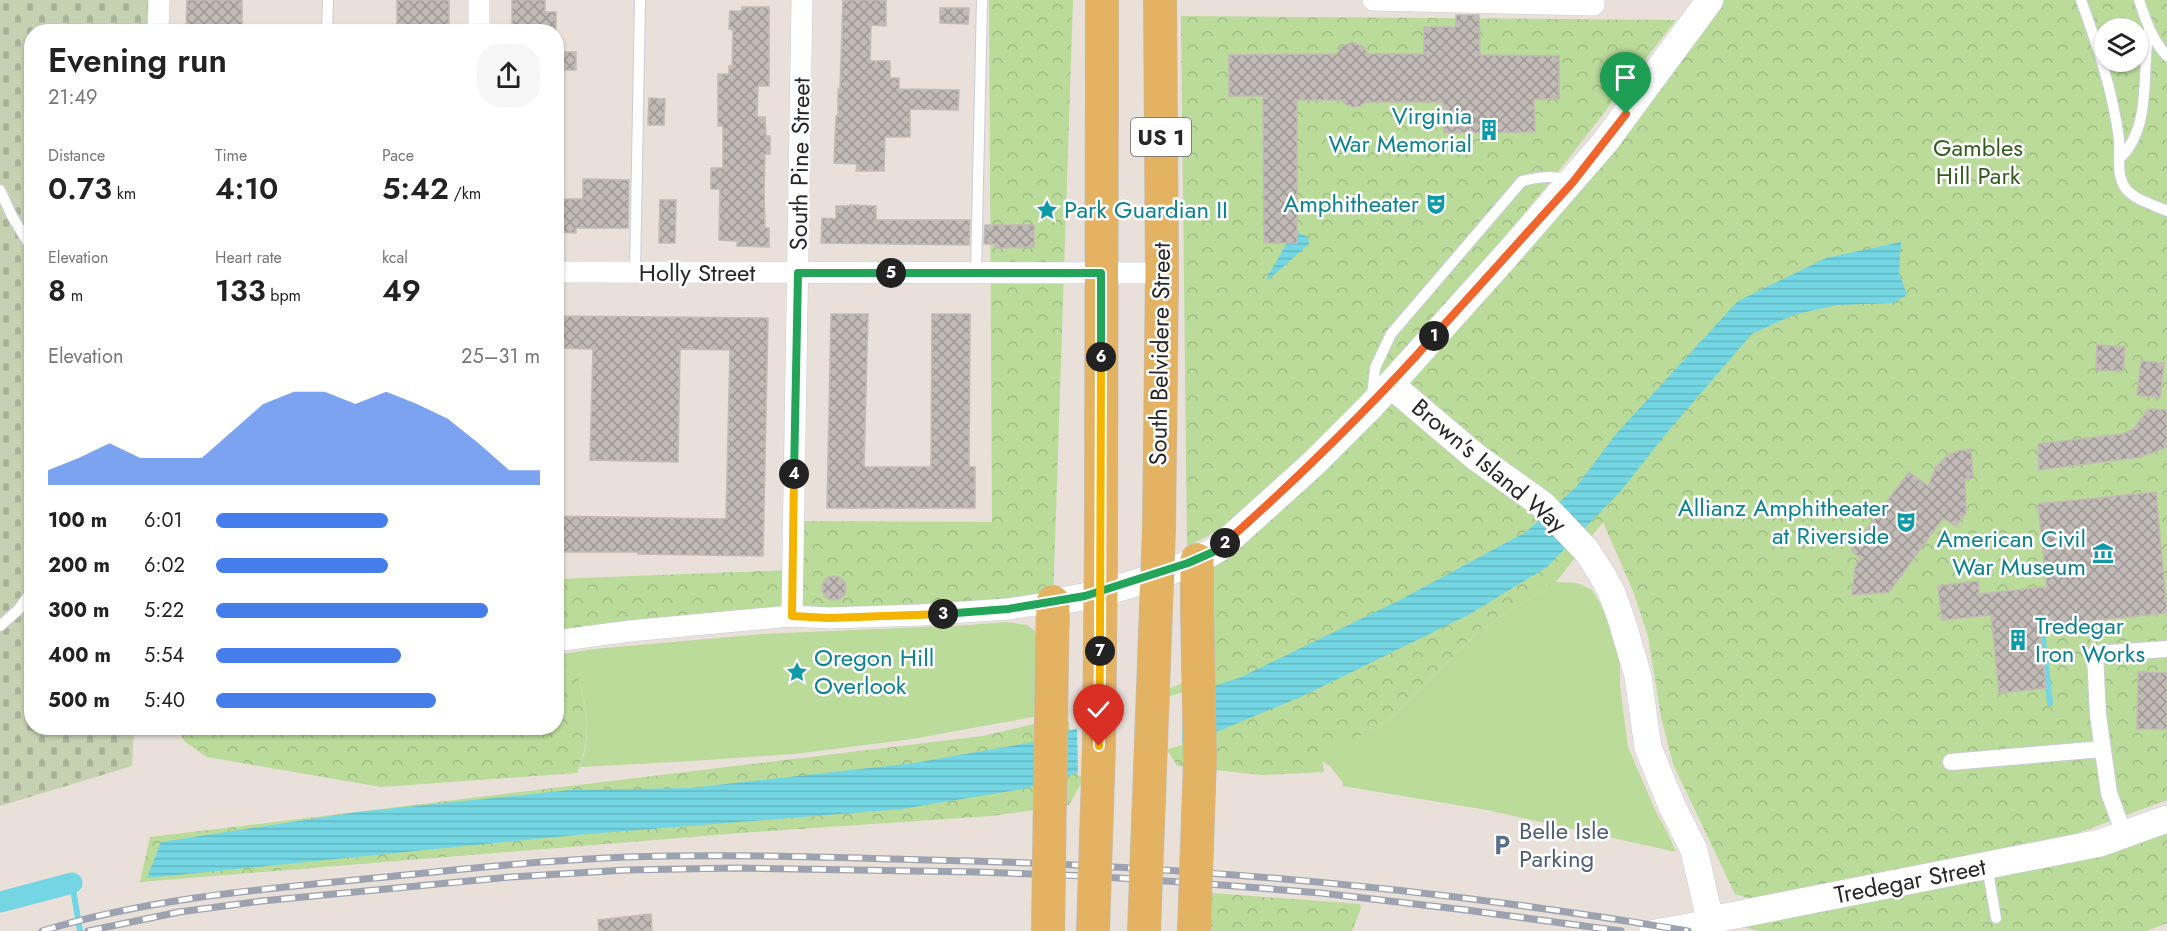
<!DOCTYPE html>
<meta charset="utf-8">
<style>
body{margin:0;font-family:Jost,sans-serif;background:#f6f6f6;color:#222;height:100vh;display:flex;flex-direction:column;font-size:22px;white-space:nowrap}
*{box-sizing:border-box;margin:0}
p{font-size:20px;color:#767676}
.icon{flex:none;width:33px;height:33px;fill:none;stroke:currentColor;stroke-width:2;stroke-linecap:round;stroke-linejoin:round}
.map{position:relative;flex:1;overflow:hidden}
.drawer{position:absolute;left:24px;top:24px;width:540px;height:711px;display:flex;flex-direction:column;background:#fff;border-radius:24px;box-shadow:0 2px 4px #0004}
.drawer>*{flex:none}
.buttons{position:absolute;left:2094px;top:18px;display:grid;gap:12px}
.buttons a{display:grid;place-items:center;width:54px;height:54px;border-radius:50%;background:#fff;box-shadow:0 2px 4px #0004;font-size:30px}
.pin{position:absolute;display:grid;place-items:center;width:51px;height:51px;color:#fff;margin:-62px -26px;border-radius:50% 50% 50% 0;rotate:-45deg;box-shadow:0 0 6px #0007}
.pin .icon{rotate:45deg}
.km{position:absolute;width:30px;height:30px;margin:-15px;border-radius:50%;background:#222;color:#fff;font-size:16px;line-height:30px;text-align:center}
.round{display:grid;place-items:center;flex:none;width:63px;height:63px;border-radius:24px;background:#f6f6f6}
.head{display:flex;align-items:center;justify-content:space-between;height:102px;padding:0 24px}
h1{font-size:33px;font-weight:600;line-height:45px}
.stats{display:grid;grid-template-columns:repeat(3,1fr);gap:9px;height:102px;padding:6px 24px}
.stats div{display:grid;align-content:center}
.stats b{font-size:30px;font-weight:600}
.stats small{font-size:16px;font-weight:400}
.stats p{font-size:16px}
.chart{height:168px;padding:12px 24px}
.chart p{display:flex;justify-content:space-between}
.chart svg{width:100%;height:108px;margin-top:6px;fill:#457dea;opacity:.7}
ul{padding:0 24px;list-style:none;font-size:20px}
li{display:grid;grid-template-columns:96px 72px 1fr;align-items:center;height:45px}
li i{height:15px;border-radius:8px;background:#457dea}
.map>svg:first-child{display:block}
</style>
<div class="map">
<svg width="2167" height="931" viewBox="0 0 2167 931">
<defs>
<pattern id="forest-crowns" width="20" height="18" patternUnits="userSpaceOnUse" patternTransform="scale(1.5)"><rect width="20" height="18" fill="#badb9a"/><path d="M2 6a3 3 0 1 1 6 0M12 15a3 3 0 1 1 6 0" fill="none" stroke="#a0bc85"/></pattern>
<pattern id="cemetery-stones" width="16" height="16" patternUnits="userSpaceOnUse" patternTransform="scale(1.5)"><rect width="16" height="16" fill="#c6d1b2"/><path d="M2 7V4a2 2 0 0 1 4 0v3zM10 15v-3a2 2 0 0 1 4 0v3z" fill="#aab399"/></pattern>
<pattern id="water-rules" width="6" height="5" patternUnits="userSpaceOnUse" patternTransform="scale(1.5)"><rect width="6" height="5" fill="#74d6e3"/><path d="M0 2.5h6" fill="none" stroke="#64b8c3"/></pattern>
<pattern id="building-cross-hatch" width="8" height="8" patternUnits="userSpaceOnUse" patternTransform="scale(1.5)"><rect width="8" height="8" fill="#c1bab6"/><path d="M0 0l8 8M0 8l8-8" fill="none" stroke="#9d9794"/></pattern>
</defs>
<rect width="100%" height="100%" fill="#e8e0d9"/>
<g fill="#badb9a">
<polygon points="1556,582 1577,583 1592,590 1604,610 1620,662 1620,686 1628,747 1656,812 1668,834 1676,852 1487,810 1342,786 1343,783 1330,766 1321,761 1320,756 1387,722 1478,631"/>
<path d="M1006,622L1027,625L1035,631L1037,643L1038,716L912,739L795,754L692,761L580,767C592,736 587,707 578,676L557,667V655L594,649L763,634L969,625Z"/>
</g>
<g fill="url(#forest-crowns)" fill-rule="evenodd">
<polygon points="989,0 1073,0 1053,602 557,641 556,579 792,570 794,521 992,522"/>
<path d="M1710,0H2167V800L2062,839L1751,899L1735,894L1673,764L1661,717L1648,636L1633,591L1603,522L1556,582L1478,631L1387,722L1321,756L1324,772L1263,775L1177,766L1138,701L1198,677L1197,560L1314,463ZM2104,28H2138V62H2104Z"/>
<polygon points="1181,16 1676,20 1569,158 1454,302 1272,494 1208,536 1187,546"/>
<path d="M557,667L578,676C588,713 592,737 577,773L381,787L207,757L184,741L178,728H556Z"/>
<polygon points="1067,716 1082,782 1069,805 991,816 740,833 140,882 150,837 983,736"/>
<polygon points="2167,819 2167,923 2147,931 1760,931 1710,920"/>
<polygon points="1212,893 1360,904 1361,908 1352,931 1210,931"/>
</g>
<polygon fill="url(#cemetery-stones)" points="0,0 149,0 148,31 32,32 32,728 134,728 132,766 0,806"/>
<g fill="url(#water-rules)">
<polygon points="1294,231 1308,237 1309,244 1268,280 1267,277"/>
<polygon points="1901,242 1899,273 1907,295 1893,303 1837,305 1793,315 1752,334 1669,430 1620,492 1547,567 1470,614 1303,696 1221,730 1023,789 902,809 576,835 147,878 161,842 358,812 571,790 690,788 914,763 1033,742 1239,678 1398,601 1526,532 1576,487 1616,434 1738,301 1826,258"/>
</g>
<polygon fill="#e8e0d9" points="1183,692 1182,745 1078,776 1077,725"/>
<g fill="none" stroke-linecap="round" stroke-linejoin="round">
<g stroke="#74d6e3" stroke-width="6">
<polyline points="2041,620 2050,703"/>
<polyline points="72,883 80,931"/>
</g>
<polyline stroke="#74d6e3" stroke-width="21" points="0,902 72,883"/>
</g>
<g fill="url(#building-cross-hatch)" stroke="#c3bbb3" stroke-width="1.5">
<polygon points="187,0 242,0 242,32 186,32"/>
<rect x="397" y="0" width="52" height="32"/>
<polygon points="512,0 545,0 545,12 556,12 556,32 512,32"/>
<polygon points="843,0 886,0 886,26 871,25 870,61 890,61 890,78 899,78 899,89 959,90 958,110 910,109 910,137 885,137 884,171 856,171 857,164 834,163 836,116 838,116 838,89 840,89"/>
<polygon points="742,7 769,7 769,86 758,86 757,117 765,117 766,136 770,136 770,154 765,154 764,189 765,228 769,228 769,247 737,246 737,241 719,240 720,189 711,189 711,168 723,168 723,126 718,126 718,74 729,74 729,66 732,66 733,30 729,29 730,11 742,11"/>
<polygon points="940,8 969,8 968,24 940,23"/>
<polygon points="1456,15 1479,15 1480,55 1559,56 1559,99 1534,99 1535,132 1444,133 1443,102 1365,102 1360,106 1353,107 1347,105 1341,100 1297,100 1297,243 1264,243 1263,96 1229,96 1229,55 1337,54 1341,47 1353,42 1364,47 1368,54 1424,54 1424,27 1456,27"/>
<rect x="556" y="52" width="20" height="18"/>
<polygon points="649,98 665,99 664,125 648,125"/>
<polygon points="583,179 629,180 628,228 576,228 576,233 556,232 556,199 583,199"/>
<polygon points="660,200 676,200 675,243 659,243"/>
<polygon points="850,205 876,206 876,220 970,220 969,245 821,243 822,218 836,219 836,206 850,206"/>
<polygon points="985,225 1034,225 1034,247 996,248 996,244 984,244"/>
<polygon points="831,314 868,314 864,467 931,467 932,314 970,314 969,467 975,467 975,508 827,508"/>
<polygon points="556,316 768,318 763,556 638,554 639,552 556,552 556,516 726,519 730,350 680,349 678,462 590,460 593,349 556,348"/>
<polygon points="2097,345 2125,347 2123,371 2096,370"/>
<polygon points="2141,361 2164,363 2160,398 2137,395"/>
<polygon points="2148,409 2167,410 2167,447 2141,457 2039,470 2038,444 2122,434 2134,429"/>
<polygon points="1971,449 1973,478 1965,479 1966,513 1956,526 1943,518 1889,592 1852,595 1855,568 1860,558 1851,550 1909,472 1928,486 1936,467 1947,456 1958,451"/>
<polygon points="2156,492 2167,613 2040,626 2046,688 1999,693 1991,615 1942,620 1938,586 1978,581 1979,594 2047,587 2038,504"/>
<circle cx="834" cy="588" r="12"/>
<polygon points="2138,672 2167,673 2167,729 2137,729"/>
<polygon points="651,914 652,931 599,931 598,920"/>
</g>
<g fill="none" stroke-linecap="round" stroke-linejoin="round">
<defs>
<g id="service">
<path d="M2081,0C2097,44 2113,92 2119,139C2120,154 2116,177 2126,189C2135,200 2154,205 2167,211"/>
<path d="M2139,0C2146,21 2152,40 2167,56"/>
<polyline points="327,32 328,0"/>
<path d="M2120,158C2153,126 2141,70 2149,29"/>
<polyline points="0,190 12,216 32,249"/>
<polyline points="635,272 640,0"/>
<polyline points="976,273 982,0"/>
<path d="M1372,397L1375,368L1391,334L1522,181C1539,177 1553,175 1569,180"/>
<polyline points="0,626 18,610 32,591"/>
<polyline points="1987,866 1996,918"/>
</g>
<g id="pedestrian">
<polyline points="1951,762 2102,749"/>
<polyline points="2124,834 2109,793 2098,715 2095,654 2167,649"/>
</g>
<g id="minor">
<polyline points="1373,0 1594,5 1594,0"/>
<polyline points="158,32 159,0"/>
<polyline points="479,32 479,0"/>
<polyline points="556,272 1162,273"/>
<polyline points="792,616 802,0"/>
<polyline points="556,641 630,631 736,621 792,616 829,618 920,615 1008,609 1053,602"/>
<polyline points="1650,931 1710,920"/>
</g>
<g id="tertiary">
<polyline points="1391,385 1476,457 1543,505 1586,550 1601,573 1611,591 1621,618 1638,676 1648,748 1672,806 1694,850 1710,920 2100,843 2167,819"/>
<path d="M1053,602C1100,596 1183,572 1222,546L1314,463L1372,405L1506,256L1605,142L1710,0"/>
</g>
<g id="primary">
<polyline points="1159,528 1162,273 1160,0"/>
<polyline points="1101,548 1102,0"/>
<polyline points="1197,560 1197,608"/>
<polyline points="1052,655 1053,602"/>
</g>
</defs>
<use href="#service" stroke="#c8cdd8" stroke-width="12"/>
<use href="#pedestrian" stroke="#c8cdd8" stroke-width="18"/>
<use href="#minor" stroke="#c8cdd8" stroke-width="22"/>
<use href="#tertiary" stroke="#c8cdd8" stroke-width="28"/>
<use href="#primary" stroke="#bebebe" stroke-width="34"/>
<use href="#service" stroke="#fff" stroke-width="10"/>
<use href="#pedestrian" stroke="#fff" stroke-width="16"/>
<use href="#minor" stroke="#fff" stroke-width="21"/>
<use href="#tertiary" stroke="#fff" stroke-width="27"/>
<use href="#primary" stroke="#e4b263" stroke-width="33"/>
<defs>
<g id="rail">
<path d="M42,931C156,896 277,888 395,876C472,868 550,860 627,857C727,854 827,857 927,860C1182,865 1436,888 1688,931"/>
<polyline points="88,931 179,912 262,901 511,877 626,870 735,868 977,872 1088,876 1196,883 1321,893 1466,910 1621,931"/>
</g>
</defs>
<use href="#rail" stroke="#9da2b0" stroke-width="7"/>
<use href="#rail" stroke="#fff" stroke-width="4.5" stroke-dasharray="14" stroke-linecap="butt"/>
<defs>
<g id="primary-bridge">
<polyline points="1048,931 1052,655"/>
<polyline points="1093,931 1099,745 1101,548"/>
<polyline points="1144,931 1159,528"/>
<polyline points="1194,931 1200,759 1197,608"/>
</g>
</defs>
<use href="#primary-bridge" stroke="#bebebe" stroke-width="34" stroke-linecap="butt"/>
<use href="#primary-bridge" stroke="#e4b263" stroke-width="33"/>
</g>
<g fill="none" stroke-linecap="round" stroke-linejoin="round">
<defs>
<polyline id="split-1" points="1434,336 1573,182 1626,114"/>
<path id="split-2" d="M1225,543C1299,477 1368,410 1434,336"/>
<polyline id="split-3" points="943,614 1008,609 1085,596 1188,563 1213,552 1225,543"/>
<polyline id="split-4" points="794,474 792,616 829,618 943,614"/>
<polyline id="split-5" points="794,474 798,273 891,273"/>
<polyline id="split-6" points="891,273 1101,273 1101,357"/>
<polyline id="split-7" points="1100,651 1101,357"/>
<polyline id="split-8" points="1099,746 1100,651"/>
</defs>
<use href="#split-1" stroke="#fff" stroke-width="12"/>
<use href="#split-2" stroke="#fff" stroke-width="12"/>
<use href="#split-3" stroke="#fff" stroke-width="12"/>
<use href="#split-4" stroke="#fff" stroke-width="12"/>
<use href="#split-5" stroke="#fff" stroke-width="12"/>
<use href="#split-6" stroke="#fff" stroke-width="12"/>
<use href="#split-7" stroke="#fff" stroke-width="12"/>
<use href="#split-8" stroke="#fff" stroke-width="12"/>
<use href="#split-1" stroke="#f0652b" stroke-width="8"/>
<use href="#split-2" stroke="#f0652b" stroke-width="8"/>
<use href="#split-3" stroke="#22a559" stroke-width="8"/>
<use href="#split-4" stroke="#f5b400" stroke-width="8"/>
<use href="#split-5" stroke="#22a559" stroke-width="8"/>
<use href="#split-6" stroke="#22a559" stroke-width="8"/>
<use href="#split-7" stroke="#f5b400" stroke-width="8"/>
<use href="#split-8" stroke="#f5b400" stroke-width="8"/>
</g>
<defs>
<symbol id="building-bare" viewBox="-9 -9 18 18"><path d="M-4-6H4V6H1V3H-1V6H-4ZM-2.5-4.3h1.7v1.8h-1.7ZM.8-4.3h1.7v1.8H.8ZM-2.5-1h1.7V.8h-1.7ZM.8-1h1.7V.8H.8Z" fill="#0f9aa8" stroke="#fff" stroke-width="2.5" paint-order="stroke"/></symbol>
<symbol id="theatre-bare" viewBox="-9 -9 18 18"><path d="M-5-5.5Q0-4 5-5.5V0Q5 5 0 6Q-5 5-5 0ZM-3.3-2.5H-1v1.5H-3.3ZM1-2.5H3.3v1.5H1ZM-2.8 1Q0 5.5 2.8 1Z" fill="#0f9aa8" stroke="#fff" stroke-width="2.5" paint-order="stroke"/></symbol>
<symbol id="sight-bare" viewBox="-9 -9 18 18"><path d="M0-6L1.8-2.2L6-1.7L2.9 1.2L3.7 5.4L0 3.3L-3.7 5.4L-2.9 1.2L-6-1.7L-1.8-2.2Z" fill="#0f9aa8" stroke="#fff" stroke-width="2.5" paint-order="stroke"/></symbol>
<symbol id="museum-bare" viewBox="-9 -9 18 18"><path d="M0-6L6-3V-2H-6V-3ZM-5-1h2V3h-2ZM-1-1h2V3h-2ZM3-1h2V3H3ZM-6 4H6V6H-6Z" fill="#0f9aa8" stroke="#fff" stroke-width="2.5" paint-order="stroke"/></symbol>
<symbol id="parking-bare" viewBox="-9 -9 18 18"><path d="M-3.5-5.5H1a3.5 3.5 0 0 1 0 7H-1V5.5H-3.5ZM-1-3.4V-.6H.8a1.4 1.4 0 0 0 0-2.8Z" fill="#5c6f8a" stroke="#fff" stroke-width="2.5" paint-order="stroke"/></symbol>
</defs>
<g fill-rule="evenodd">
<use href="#building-bare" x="1474" y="115" width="30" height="30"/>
<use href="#theatre-bare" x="1421" y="189" width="30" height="30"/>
<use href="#sight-bare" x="1032" y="195" width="30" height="30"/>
<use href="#theatre-bare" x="1891" y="507" width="30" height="30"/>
<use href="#museum-bare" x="2088" y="538" width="30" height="30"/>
<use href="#building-bare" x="2003" y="625" width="30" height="30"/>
<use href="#sight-bare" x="782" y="657" width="30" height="30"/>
<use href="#parking-bare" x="1487" y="830" width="30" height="30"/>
</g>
<g text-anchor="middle" stroke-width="5" stroke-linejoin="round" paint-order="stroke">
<rect fill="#fff" stroke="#686868" stroke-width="1.5" x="1131" y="118" width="60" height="38" rx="4.5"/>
<g font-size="22" font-weight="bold" fill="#272727">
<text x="1161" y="145">US 1</text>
</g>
<g font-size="24" fill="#0d838f" stroke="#fff" text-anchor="end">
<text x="1472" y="124">Virginia<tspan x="1472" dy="28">War Memorial</tspan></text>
<text x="1419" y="212">Amphitheater</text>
<text x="1064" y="218" text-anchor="start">Park Guardian II</text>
<text x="1889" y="516">Allianz Amphitheater<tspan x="1889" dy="28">at Riverside</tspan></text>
<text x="2086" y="547">American Civil<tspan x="2086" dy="28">War Museum</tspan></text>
<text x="2035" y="634" text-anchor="start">Tredegar<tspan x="2035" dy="28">Iron Works</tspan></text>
<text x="814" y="666" text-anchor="start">Oregon Hill<tspan x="814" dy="28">Overlook</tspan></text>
</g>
<g font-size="24" fill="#355c1f" stroke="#fff">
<text x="1978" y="156">Gambles<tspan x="1978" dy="28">Hill Park</tspan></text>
</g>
<g font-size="24" fill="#272727" stroke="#fff">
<text transform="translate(800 164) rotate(-89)" y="8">South Pine Street</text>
<text x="697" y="281">Holly Street</text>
<text transform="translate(1160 354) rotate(-89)" y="8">South Belvidere Street</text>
<text transform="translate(1489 466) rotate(40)" y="8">Brown's Island Way</text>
<text transform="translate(1910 881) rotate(-11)" y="8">Tredegar Street</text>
</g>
<g font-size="24" fill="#4e5e75" stroke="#fff" text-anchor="start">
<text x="1519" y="839">Belle Isle<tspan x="1519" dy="28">Parking</tspan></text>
</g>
</g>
</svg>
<div class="buttons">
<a><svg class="icon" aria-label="layers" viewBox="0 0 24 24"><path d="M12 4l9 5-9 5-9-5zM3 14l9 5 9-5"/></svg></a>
</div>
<div class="pin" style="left:1626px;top:114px;background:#1e9e55"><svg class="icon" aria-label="arrive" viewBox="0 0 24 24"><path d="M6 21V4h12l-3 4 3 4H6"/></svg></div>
<div class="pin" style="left:1099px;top:746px;background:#d93025"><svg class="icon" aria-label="check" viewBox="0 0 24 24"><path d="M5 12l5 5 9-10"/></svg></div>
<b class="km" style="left:1434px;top:336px">1</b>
<b class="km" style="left:1225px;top:543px">2</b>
<b class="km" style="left:943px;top:614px">3</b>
<b class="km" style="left:794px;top:474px">4</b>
<b class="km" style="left:891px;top:273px">5</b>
<b class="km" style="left:1101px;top:357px">6</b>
<b class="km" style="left:1100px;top:651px">7</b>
<section class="drawer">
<div class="head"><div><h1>Evening run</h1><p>21:49</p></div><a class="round"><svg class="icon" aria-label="share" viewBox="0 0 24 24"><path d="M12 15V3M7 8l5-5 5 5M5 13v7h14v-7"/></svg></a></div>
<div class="stats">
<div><p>Distance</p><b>0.73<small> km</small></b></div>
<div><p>Time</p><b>4:10</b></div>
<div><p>Pace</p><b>5:42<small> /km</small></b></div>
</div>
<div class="stats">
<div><p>Elevation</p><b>8<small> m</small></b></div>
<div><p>Heart rate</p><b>133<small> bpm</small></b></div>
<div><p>kcal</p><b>49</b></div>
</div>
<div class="chart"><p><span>Elevation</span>25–31 m</p>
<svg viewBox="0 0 160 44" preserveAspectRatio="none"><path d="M0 44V38L10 33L20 27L30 33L40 33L50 33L60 22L70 11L80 6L90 6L100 11L110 6L120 11L130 17L140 27L150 38L160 38V44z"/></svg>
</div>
<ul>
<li><b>100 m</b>6:01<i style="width:53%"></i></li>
<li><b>200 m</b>6:02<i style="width:53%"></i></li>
<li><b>300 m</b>5:22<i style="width:84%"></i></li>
<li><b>400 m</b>5:54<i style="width:57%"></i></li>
<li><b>500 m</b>5:40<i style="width:68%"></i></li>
</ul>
</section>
</div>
